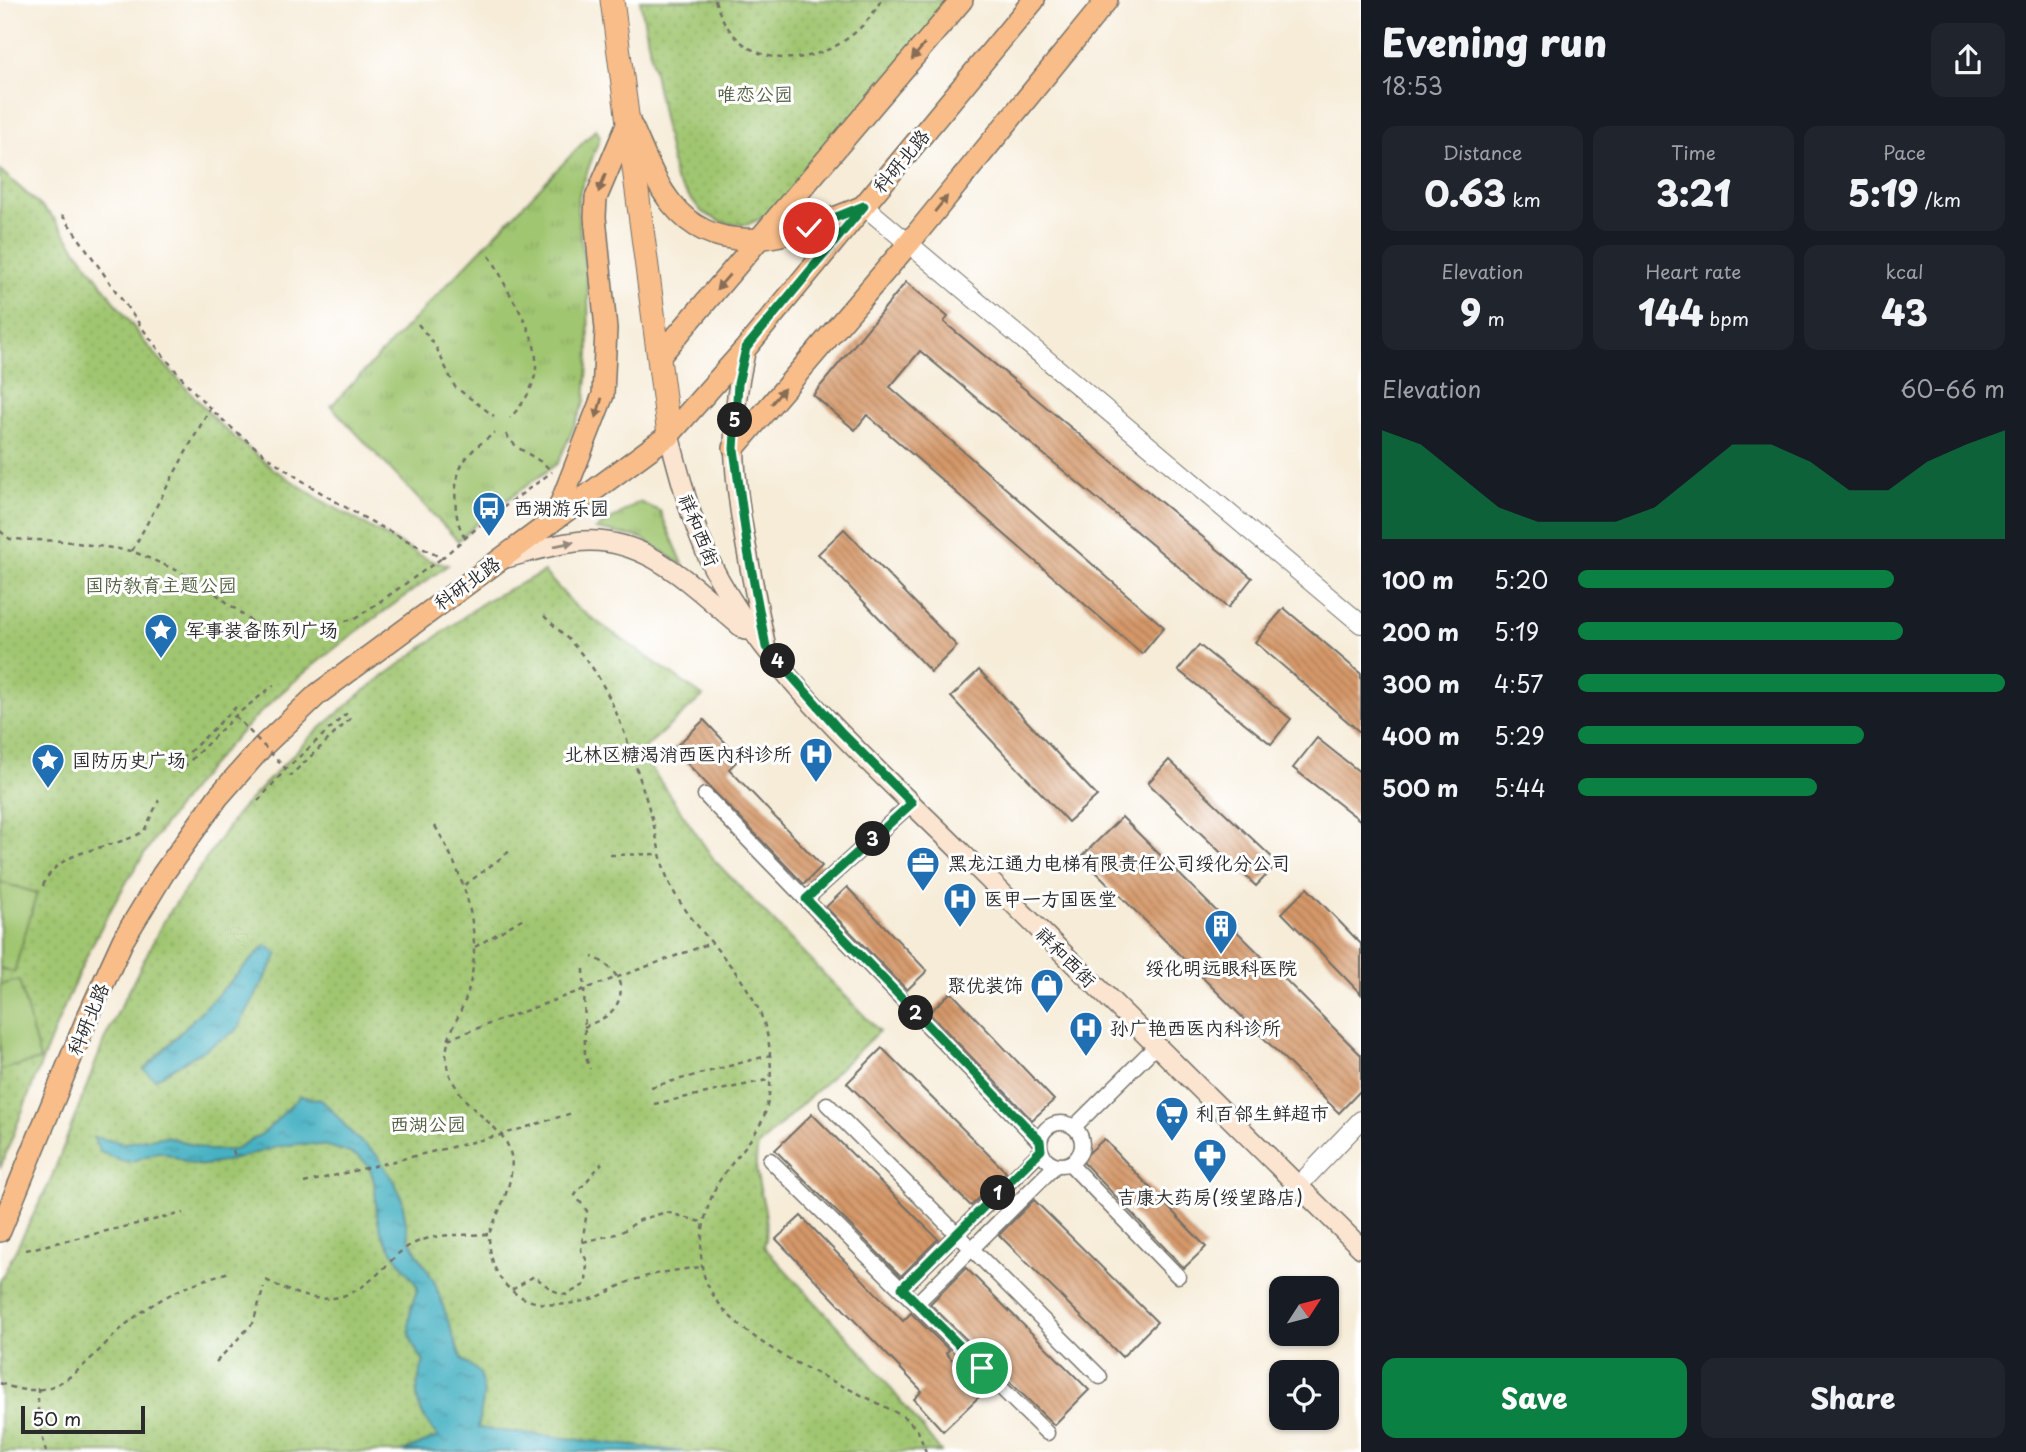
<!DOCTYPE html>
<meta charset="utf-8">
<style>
body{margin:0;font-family:"Playpen Sans","LXGW WenKai TC",sans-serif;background:#20242c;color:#f1f3f6;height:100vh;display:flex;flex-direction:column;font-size:26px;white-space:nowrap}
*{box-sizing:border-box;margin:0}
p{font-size:23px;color:#9ea1a6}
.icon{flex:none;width:38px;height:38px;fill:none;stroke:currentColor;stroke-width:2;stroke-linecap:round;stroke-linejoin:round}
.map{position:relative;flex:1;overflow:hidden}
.panel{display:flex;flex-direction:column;background:#171b24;width:665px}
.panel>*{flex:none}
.needle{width:46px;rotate:54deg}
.tools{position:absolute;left:1269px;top:1276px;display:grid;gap:14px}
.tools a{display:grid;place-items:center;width:70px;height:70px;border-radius:14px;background:#171b24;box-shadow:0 2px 5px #0004;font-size:35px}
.scale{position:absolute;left:21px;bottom:18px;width:124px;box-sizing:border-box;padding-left:7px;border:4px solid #2b2b2b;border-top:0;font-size:19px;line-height:24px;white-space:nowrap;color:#2b2b2b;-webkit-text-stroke:5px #fff;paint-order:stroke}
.pin{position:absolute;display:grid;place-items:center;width:60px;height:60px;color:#fff;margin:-30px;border:4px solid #fff;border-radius:50%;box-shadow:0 2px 7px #0007}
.km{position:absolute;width:35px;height:35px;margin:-18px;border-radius:50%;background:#222;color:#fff;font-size:19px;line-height:35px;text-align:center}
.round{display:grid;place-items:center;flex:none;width:74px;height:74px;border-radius:14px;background:#20242c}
.overview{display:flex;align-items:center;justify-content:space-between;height:119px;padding:0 21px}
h1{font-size:38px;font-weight:800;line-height:52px}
.stats{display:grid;grid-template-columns:repeat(3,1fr);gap:10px;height:119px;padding:7px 21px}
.stats div{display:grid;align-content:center;border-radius:14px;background:#20242c;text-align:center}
.stats b{font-size:35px;font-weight:800}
.stats small{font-size:19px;font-weight:400}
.stats p{font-size:19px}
.chart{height:196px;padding:14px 21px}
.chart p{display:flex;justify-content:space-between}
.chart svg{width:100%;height:126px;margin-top:7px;fill:#0b8043;opacity:.7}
.primary-button{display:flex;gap:14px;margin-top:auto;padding:14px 21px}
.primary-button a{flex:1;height:80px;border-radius:14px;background:#0b8043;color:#fff;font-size:28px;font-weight:800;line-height:80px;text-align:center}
.primary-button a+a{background:#20242c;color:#f1f3f6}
ul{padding:0 21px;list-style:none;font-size:23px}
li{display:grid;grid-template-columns:112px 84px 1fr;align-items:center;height:52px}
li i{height:18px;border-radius:9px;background:#0b8043}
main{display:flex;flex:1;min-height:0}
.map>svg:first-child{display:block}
</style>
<main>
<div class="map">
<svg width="1361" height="1452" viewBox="0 0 1361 1452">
<defs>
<pattern id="grass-tufts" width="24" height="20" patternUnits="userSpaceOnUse" patternTransform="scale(1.75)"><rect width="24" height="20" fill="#a0c671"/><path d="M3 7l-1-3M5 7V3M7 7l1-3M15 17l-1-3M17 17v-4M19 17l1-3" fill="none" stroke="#8aaa62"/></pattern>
<pattern id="park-dots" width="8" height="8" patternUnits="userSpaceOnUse" patternTransform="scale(1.75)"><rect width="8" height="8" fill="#a0c671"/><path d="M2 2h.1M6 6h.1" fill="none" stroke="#8aaa62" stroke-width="1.8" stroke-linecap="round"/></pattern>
<pattern id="water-ripples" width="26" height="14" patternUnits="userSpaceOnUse" patternTransform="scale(1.75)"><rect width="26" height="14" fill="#45b1c2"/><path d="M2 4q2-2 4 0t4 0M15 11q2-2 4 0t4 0" fill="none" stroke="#3a909e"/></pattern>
<pattern id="building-back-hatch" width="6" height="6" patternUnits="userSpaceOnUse" patternTransform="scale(1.75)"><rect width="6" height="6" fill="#d59869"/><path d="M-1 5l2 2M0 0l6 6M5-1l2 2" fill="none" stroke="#ad7c57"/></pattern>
</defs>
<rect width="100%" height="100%" fill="#fff"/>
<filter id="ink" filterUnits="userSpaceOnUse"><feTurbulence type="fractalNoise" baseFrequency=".0143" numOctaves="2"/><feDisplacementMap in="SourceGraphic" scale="14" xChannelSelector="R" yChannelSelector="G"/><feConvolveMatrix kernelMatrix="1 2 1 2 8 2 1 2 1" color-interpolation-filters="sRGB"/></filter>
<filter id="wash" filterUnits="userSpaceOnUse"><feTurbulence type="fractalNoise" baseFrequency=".00686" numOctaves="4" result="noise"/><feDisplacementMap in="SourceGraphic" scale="28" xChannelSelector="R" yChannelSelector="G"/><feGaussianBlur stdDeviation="1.57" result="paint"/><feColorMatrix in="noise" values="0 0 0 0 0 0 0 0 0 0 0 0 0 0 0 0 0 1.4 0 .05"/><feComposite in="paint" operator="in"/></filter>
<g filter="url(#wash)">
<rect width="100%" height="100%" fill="#f6ecd8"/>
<g fill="url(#grass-tufts)" stroke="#66784e" stroke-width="2">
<polygon points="596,129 600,137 580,191 577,209 588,290 589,353 585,401 558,463 486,515 458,541 331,406"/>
<polygon points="639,502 660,511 684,566 641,538 596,529"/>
</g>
<g fill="url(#park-dots)" stroke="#66784e" stroke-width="2">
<polygon points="640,0 958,0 770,215 746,225 723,223 702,212 675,180"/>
<path d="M0,170L52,216L146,344L220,425L272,468L321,500L429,560L448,565C391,607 332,647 280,694C194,772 124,872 77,977C49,1040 25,1105 0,1169Z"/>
<path d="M544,572L576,607L703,696L640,752L715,861L879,1031L758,1146C749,1181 775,1211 764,1247L865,1356L941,1452H0V1281L49,1184L106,1036L163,922L239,811L310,737L360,694L485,601Z"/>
</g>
<g fill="#a0c671" stroke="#66784e" stroke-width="2">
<polygon points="0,882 37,893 14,972 0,968"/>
<polygon points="19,980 40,1060 0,1070 0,985"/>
</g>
<g fill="url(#water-ripples)" stroke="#386e76" stroke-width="2">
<polygon points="266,945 278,954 237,1030 155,1079 144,1070"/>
<path d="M300,1096L321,1100L330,1108L355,1137L377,1155L394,1182L401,1195L409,1239L435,1283L457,1347L463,1360L480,1373L484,1394L478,1428L686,1452H402L438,1437C416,1408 411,1396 424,1361C403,1337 407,1315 418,1288C407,1269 391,1253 382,1234C371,1210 382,1184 365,1162C359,1155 349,1153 341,1150C285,1131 256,1160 204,1165C189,1167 174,1153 158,1152C124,1163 136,1167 100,1152L93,1137L124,1143L166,1136L208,1150H233L265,1132Z"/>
</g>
<g id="blocks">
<g fill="url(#building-back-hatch)">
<polygon points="906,282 948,317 944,322 1252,578 1228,608 920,351 890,387 1164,627 1142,654 867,415 855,430 813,395"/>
<polygon points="844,529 957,646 931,672 818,554"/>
<polygon points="1284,608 1361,674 1361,733 1255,642"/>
<polygon points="1199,645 1291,719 1271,744 1178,670"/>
<polygon points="979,670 1097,796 1068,822 951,697"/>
<polygon points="704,720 740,758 729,769 822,866 804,884 673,749"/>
<polygon points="1317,738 1361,773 1361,821 1293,768"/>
<polygon points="1169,760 1278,863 1256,886 1148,783"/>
<polygon points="1122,817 1361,1055 1361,1090 1339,1113 1081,857"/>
<polygon points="847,887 927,971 907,990 826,907"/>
<polygon points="1307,888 1361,944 1361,994 1282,913"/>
<polygon points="951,992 1054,1100 1032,1120 929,1013"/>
<polygon points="882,1048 1006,1172 971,1206 847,1083"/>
<polygon points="812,1114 938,1239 901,1276 775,1150"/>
<polygon points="1104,1139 1206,1247 1184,1268 1081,1160"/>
<polygon points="1034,1200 1157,1322 1122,1357 999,1235"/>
<polygon points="801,1216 903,1321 911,1313 914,1316 949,1350 946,1353 983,1393 943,1431 914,1399 922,1391 776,1239"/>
<polygon points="966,1268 1089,1390 1054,1425 930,1304"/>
</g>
</g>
</g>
<g filter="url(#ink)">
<use href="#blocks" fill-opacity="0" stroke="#726f68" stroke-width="2"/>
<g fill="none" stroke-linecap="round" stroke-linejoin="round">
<defs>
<g id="minor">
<polyline points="705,795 1039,1141"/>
<polyline points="806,899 912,803"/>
<polyline points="827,1104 1100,1377"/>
<circle cx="1061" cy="1144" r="21"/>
<polyline points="1074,1127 1156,1046"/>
<polyline points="770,1160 1047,1433"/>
<polyline points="1070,1164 1178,1276"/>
<polyline points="902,1288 1041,1151"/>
<polyline points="917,1303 1056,1165"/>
</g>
<g id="tertiary">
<polyline points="864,206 1361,624"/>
<polyline points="1298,1186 1361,1120"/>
</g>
<g id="secondary">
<path d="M746,348C741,371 736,394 735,417C730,487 752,574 765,643"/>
<path d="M669,435C682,484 694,534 719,579C779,685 878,769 963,854C1095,986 1228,1117 1361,1248"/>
<path d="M502,559C526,553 550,545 575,542C645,532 695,589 745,630"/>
</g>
<g id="primary">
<path d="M632,127C644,153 654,182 672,204C722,267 802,231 862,207"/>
<polyline points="659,357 962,0"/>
<polyline points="734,448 909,243 1107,0"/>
<polyline points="555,518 603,395 606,329 595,217 596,198 629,120"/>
<polyline points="0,1231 86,1021 123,940 163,874 218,797 263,746 318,694 669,435 746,348 1034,0"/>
</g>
<polyline id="trunk" points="612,0 669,435"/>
</defs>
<use href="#minor" stroke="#726f68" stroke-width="17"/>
<use href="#tertiary" stroke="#726f68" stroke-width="20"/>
<use href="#secondary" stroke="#726f68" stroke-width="22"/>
<use href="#primary" stroke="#726f68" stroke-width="24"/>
<use href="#trunk" stroke="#726f68" stroke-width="25"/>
<g stroke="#726f68" stroke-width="2.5" stroke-dasharray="5 5" stroke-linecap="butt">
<path d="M715,0C740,86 845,69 881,0"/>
<path d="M62,215C110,280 153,352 211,409C279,474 359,517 442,558L486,520L552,472"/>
<path d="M489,256C499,268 502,281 510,294C537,340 552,374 510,418"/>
<polyline points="418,324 435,345 455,387 494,416"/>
<path d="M506,434C517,453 538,455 552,472"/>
<polyline points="0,531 10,539 63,541 132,551 176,570 210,589 253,623 272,626 327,625 355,619 442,558"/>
<path d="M465,537C453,521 452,481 463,463C471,450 483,441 495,433"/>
<polyline points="132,551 210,408"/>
<path d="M544,616C563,634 583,652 597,675C623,718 637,770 652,818C659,845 661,870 675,894C708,949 766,986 770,1055C772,1074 770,1106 761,1123C749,1145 731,1162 718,1183C704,1208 695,1255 706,1281C734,1349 846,1382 907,1419L918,1431L926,1452"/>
<polyline points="236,707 174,767 179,772 235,716 274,685"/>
<polyline points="258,801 286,769 346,714 350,719 290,776"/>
<path d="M435,826C466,878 486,939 466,998C458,1020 443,1040 447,1064C448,1076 456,1087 463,1097C474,1111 489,1121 501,1135C526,1164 501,1204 489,1234"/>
<polyline points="610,855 659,854"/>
<polyline points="465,885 510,851"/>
<path d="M43,886C58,846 113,851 144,831L159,800"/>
<polyline points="475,947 525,917"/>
<polyline points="584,969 585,1055 590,1069"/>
<path d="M584,1027C594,1023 606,1018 613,1010C631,988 614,965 592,957"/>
<polyline points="448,1039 711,943"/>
<polyline points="651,1087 770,1055"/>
<polyline points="654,1104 768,1080"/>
<polyline points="233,1150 236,1160"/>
<polyline points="304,1183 501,1135 572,1113"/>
<polyline points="583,1242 620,1233 640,1220 666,1212 705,1223"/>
<polyline points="26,1250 183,1213"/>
<path d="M266,1280C312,1304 343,1309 382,1270C392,1260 402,1248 415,1243C439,1232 464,1236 489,1234C489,1297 537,1315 591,1299C605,1295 617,1286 631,1281C654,1273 677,1270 701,1267"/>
<polyline points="512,1290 534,1276 552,1290 566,1295 586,1284 587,1261 581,1250 587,1211 575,1195 602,1163"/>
<polyline points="216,1362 253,1323 264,1287"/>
<path d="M0,1383C58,1408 85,1361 122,1328C153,1300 190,1282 230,1272"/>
<polyline points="38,1388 38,1416 46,1452"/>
</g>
<use href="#minor" stroke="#fff" stroke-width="14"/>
<use href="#tertiary" stroke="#fff" stroke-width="18"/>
<use href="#secondary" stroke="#fce5d0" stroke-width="19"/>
<use href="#primary" stroke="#f8bd89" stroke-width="21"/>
<use href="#trunk" stroke="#f8bd89" stroke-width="23"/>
<polyline stroke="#726f68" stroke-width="2.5" stroke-dasharray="5 5" stroke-linecap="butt" points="235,716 286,769"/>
</g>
<defs><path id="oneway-solid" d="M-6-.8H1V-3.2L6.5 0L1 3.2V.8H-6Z" transform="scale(1.75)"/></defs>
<g fill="#876d55">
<use href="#oneway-solid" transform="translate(918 52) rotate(130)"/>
<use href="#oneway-solid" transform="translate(602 183) rotate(111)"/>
<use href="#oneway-solid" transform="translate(941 204) rotate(-51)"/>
<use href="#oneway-solid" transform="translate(723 282) rotate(131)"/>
<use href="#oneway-solid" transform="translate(778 396) rotate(-50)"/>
<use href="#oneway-solid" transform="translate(599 408) rotate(106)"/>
</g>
<use fill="#94887e" href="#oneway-solid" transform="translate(564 544) rotate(-12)"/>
</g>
<g fill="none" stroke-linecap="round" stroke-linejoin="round" filter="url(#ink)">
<defs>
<polyline id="route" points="809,228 864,206 746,348 738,384 734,449 748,551 766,647 841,732 912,803 806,899 1040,1141 1041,1150 902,1288 982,1368"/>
</defs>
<use href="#route" stroke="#fff" stroke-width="14"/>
<use href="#route" stroke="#0b8043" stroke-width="9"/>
</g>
<defs>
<symbol id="bus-pin" viewBox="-11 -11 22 30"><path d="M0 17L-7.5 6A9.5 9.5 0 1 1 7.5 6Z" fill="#1f6fb2" stroke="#fff"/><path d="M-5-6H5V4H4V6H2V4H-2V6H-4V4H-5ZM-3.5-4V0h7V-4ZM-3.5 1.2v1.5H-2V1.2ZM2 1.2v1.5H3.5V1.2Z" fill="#fff"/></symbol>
<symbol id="sight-pin" viewBox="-11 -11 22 30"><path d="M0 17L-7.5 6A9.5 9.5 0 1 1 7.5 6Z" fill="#1f6fb2" stroke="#fff"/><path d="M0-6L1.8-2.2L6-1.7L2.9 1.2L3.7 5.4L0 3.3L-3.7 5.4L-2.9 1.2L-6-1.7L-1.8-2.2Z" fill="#fff"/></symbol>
<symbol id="hospital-pin" viewBox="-11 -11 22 30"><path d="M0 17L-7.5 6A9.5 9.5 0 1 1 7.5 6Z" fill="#1f6fb2" stroke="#fff"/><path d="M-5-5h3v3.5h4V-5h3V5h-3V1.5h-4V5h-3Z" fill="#fff"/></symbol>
<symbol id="office-pin" viewBox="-11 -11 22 30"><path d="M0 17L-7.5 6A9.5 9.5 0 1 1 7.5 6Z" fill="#1f6fb2" stroke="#fff"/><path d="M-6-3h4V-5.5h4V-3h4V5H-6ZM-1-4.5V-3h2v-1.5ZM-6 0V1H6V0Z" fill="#fff"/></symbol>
<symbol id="building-pin" viewBox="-11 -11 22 30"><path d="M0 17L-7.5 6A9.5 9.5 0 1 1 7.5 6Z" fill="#1f6fb2" stroke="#fff"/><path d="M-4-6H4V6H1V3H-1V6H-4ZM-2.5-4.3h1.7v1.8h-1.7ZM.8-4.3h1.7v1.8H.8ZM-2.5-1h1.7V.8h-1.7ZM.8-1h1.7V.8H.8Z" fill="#fff"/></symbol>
<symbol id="shop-pin" viewBox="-11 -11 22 30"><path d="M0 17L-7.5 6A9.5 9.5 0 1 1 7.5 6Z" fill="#1f6fb2" stroke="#fff"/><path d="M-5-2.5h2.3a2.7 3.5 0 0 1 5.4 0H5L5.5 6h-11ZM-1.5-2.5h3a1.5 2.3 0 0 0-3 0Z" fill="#fff"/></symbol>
<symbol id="supermarket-pin" viewBox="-11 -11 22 30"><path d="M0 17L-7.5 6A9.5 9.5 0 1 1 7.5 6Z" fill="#1f6fb2" stroke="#fff"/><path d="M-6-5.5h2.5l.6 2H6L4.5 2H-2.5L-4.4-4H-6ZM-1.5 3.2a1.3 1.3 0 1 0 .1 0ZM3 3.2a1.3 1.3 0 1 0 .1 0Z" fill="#fff"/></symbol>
<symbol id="pharmacy-pin" viewBox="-11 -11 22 30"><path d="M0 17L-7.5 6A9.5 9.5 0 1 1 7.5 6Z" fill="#1f6fb2" stroke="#fff"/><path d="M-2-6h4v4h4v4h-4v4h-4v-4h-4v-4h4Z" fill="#fff"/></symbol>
</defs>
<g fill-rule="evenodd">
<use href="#bus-pin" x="470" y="489" width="38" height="52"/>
<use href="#sight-pin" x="142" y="611" width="38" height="52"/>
<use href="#hospital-pin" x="797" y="735" width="38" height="52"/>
<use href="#sight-pin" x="29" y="741" width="38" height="52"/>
<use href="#office-pin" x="904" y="844" width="38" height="52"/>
<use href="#hospital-pin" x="941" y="880" width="38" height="52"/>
<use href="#building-pin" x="1202" y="907" width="38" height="52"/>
<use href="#shop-pin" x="1028" y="966" width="38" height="52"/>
<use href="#hospital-pin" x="1067" y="1009" width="38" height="52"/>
<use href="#supermarket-pin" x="1153" y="1094" width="38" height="52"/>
<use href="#pharmacy-pin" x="1191" y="1136" width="38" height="52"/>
</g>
<g text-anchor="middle" stroke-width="6" stroke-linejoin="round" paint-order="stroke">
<g font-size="19" fill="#546144" stroke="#fff">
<text x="755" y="101">唯恋公园</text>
<text x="161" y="592">国防教育主题公园</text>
<text x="428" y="1131">西湖公园</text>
</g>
<g font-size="19" fill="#2b2b2b" stroke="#fff">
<text transform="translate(901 161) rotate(-50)" y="7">科研北路</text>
<text transform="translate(699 530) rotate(68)" y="7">祥和西街</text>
<text transform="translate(467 583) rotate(-36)" y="7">科研北路</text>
<text transform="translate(1066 957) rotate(45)" y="7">祥和西街</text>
<text transform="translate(88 1019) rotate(-67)" y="7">科研北路</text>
</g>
<g font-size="19" fill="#2b2b2b" stroke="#fff" text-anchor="start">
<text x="514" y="515">西湖游乐园</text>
<text x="186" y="637">军事装备陈列广场</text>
<text x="792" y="761" text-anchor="end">北林区糖渴消西医内科诊所</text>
<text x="72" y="767">国防历史广场</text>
<text x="948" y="870">黑龙江通力电梯有限责任公司绥化分公司</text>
<text x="984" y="906">医甲一方国医堂</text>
<text x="1221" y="975" text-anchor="middle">绥化明远眼科医院</text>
<text x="1023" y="992" text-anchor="end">聚优装饰</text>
<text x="1110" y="1035">孙广艳西医内科诊所</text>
<text x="1196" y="1120">利百邻生鲜超市</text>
<text x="1210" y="1204" text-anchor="middle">吉康大药房(绥望路店)</text>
</g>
</g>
</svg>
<div class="tools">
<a><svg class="needle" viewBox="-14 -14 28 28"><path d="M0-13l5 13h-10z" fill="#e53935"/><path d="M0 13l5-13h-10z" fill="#9ea1a6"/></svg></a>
<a><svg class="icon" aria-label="locate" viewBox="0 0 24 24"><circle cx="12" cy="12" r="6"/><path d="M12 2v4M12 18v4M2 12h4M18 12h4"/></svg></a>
</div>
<div class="scale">50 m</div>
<div class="pin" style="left:982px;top:1368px;background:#1e9e55"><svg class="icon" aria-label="arrive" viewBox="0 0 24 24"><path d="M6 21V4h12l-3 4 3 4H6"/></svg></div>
<div class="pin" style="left:809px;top:228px;background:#d93025"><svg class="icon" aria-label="check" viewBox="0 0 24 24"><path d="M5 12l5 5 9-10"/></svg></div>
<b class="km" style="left:998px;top:1193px">1</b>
<b class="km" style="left:916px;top:1013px">2</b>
<b class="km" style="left:873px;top:839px">3</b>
<b class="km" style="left:778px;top:661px">4</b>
<b class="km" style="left:735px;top:420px">5</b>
</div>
<section class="panel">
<div class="overview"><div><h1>Evening run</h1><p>18:53</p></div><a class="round"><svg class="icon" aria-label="share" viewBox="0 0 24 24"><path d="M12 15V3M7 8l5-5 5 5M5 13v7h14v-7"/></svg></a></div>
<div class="stats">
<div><p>Distance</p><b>0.63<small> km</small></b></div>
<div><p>Time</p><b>3:21</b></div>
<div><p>Pace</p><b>5:19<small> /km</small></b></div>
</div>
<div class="stats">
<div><p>Elevation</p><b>9<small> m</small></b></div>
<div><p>Heart rate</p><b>144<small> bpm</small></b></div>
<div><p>kcal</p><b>43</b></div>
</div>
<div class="chart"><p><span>Elevation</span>60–66 m</p>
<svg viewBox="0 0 160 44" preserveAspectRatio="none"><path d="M0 44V6L10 11L20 22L30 33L40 38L50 38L60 38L70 33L80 22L90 11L100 11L110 17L120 27L130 27L140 17L150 11L160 6V44z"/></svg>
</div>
<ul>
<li><b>100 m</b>5:20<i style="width:74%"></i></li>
<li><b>200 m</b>5:19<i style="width:76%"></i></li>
<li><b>300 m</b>4:57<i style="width:100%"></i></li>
<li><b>400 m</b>5:29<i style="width:67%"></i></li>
<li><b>500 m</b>5:44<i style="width:56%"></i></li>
</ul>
<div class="primary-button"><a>Save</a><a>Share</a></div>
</section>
</main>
